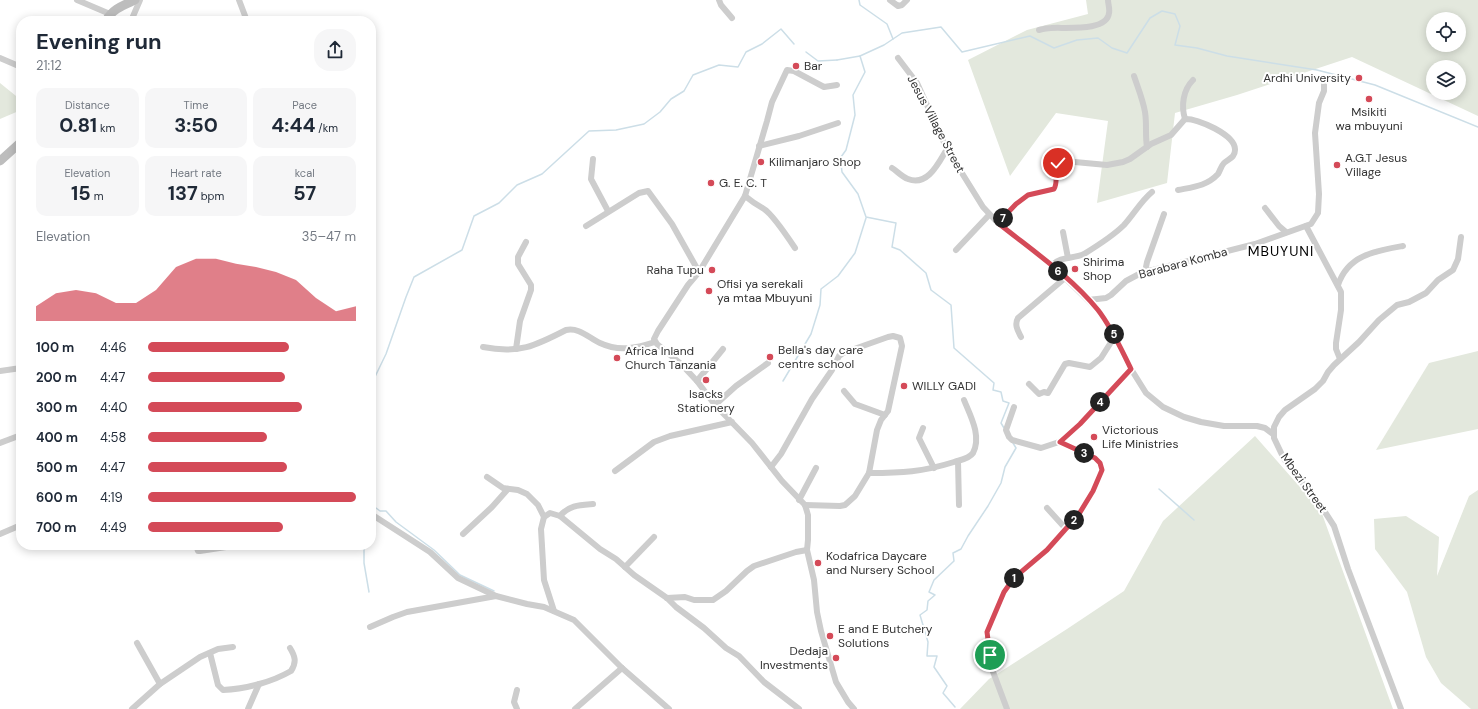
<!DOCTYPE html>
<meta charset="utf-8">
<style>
body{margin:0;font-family:"DM Sans",sans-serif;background:#f6f6f7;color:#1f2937;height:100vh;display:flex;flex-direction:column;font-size:15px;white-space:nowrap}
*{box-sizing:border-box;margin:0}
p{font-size:13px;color:#747a83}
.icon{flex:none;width:22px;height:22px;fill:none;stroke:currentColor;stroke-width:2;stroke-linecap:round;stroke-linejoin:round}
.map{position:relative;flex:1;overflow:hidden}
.panel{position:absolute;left:16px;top:16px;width:360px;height:534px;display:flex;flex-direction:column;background:#fff;border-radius:16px;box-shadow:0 2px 10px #0003}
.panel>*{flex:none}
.tools{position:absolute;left:1426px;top:12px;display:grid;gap:8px}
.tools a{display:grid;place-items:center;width:40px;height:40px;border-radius:50%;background:#fff;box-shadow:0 2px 10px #0003;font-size:20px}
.pin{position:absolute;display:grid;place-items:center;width:34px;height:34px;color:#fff;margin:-17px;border:2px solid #fff;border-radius:50%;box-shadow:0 1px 4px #0007}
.km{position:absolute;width:20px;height:20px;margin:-10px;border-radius:50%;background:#222;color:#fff;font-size:11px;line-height:20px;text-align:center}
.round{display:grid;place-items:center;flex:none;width:42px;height:42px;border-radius:16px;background:#f6f6f7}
.head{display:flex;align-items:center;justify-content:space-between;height:68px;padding:0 20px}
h1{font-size:22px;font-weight:700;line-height:30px}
.stats{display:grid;grid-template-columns:repeat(3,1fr);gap:6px;height:68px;padding:4px 20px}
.stats div{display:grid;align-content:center;border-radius:10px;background:#f6f6f7;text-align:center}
.stats b{font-size:20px;font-weight:700}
.stats small{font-size:11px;font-weight:400}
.stats p{font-size:11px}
.chart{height:112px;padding:8px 20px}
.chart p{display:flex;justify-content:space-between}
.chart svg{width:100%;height:72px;margin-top:4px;fill:#d44a58;opacity:.7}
ul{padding:0 20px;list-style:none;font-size:13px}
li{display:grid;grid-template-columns:64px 48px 1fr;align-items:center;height:30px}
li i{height:10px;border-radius:5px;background:#d44a58}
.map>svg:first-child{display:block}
</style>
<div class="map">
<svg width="1478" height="709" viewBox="0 0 1478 709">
<rect width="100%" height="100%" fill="#fff"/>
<g fill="#e3e8dd" fill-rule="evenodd">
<path d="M1086,0H1478V116L1352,57L1237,95L1175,113L1167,183L1097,203L1108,121L1056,113L1010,176L968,60L1027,30L1088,14ZM1433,19H1459V45H1433ZM1433,67H1459V93H1433Z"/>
<polygon points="0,83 21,100 21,110 0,119"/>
<polygon points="1478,351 1478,429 1376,450 1429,363"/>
<polygon points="1255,436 1321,511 1393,709 960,709 989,679 1067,629 1124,591 1163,521"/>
<polygon points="1478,490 1478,709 1471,709 1441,683 1426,657 1407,592 1375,549 1374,519 1406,516 1439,537 1437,576 1469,496"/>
</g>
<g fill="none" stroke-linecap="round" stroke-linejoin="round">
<g stroke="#ccdee7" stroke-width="1.5">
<polyline points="859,0 860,5 887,24 893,39"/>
<polyline points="806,52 818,61 837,60"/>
<polyline points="860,56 884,45 902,33 941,27 962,52 1030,36 1054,48 1077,40 1098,38 1112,48 1127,53 1150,18 1162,11 1175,14 1180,26 1175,45 1197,48 1227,56 1317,70 1375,85 1478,127"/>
<polyline points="837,60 860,56 865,72 853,95 855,115 846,150 841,157 841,164 842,172 858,194 866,217 896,223 892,247 900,250 926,273 931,290 951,305 954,348 994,383 993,390 1001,392 1003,401 1009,403 1001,423 1004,428"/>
<polyline points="783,381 811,334 820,305 821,289 838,276 855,253 866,218"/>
<polyline points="371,385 386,354 406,297 414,277 462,250 474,216 499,203 517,185 542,174 589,131 616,130 644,124 660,112 671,99 684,91 693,75 719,65 738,67 746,52 762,44 781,29 794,44"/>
<polyline points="1159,489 1194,520"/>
<polyline points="371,508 376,508 380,511 386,511 396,522 434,550 460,575 494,591"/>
<polyline points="364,545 364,563 369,592"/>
<polyline points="955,707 943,693 947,686 934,667 937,656 927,656 928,642 920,615 927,610 928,601 935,595 929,592 934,580 954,561 953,553 961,549 968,536 988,506 1001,483 1005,467 1016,448 1013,443"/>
</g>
<g stroke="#cdcdcd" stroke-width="6">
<polyline points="77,0 110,14"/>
<polyline points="239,0 247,21"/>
<polyline points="719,0 721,5 732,18"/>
<polyline points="890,0 898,6 902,5 907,0"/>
<polyline points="131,21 140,0"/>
<path d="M1039,30C1043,29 1047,28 1051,28C1065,27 1107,32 1109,13C1110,9 1108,4 1108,0"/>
<polyline points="0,58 21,67"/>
<polyline points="898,58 917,83 947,149 983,207 998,223 1052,265 1098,310 1115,336 1131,369 1146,393 1163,407 1184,417 1201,422 1224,426 1257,426 1265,428 1273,434"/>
<path d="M1134,76C1138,88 1143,100 1145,112C1147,124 1145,135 1147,147"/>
<polyline points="837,85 824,87 794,71 787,70 772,102 767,121 745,196 699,272 688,285 658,331 654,339 657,344 681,364 697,381 715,405 752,443 782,481 805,505 808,515 808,540 807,550 814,580 817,612 821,631 836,682 848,702 854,709"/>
<path d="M1185,119C1181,106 1183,90 1193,80"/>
<polyline points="759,146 799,136 838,123"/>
<polyline points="593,159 591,179 608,211"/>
<path d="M892,168C897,171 902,177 908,179C928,187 939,162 947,149"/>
<path d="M745,196C751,201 757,205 764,209C772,214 789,239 795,248"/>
<polyline points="1265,208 1279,226 1286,232"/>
<path d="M998,223L1016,204L1028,195L1054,189L1056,185L1055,167L1058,163L1064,161L1107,165L1123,162L1130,159L1151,144L1171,135L1185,119C1197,118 1236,135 1235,150C1235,158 1228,159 1224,163C1221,166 1220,171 1218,174C1207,186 1193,187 1178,190"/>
<polyline points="586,226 639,193 648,191 672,224 699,272"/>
<polyline points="1306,226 1341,292 1341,310 1336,343 1336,349 1340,359"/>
<polyline points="1063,232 1068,258"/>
<polyline points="956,250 989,215"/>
<path d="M1052,265C1061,256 1073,259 1084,254C1097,246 1113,236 1124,225C1134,214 1141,201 1152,192"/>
<polyline points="1148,272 1146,267 1147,262 1164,214"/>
<path d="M1338,285C1348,255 1375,251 1403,246"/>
<polyline points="1088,300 1106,298 1111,295 1126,281 1141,273 1255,244 1311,224 1318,213 1319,194 1315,133 1319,103 1324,91 1324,83"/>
<path d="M1021,337C1018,331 1014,325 1018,318L1065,278"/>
<path d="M483,347C519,354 535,346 566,330C579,327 589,338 600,343C619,352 636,348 655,342"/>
<polyline points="516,349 520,321 531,290 531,285 518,264 518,257 526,242"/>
<polyline points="0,371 21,368"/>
<polyline points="697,381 723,349"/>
<polyline points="1029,384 1039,394 1044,392 1048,393 1065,364 1069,363 1090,367 1101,358 1115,336"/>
<polyline points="844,391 855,404 885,415"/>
<polyline points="715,405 736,386 768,363"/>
<polyline points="1014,407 1006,430 1009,437 1012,440 1041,448 1059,442 1080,424 1131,369"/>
<polyline points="923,428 919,438 934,468"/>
<polyline points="0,443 21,435"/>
<polyline points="958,461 959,505"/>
<polyline points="771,467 781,454 812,399 832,370 839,356 843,353 888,337 893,336 900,338 902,346 888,411 881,420 877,430 869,473 855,496 845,505 840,506 805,505"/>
<polyline points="615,471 654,442 670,436 732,422"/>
<path d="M869,473C902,473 922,472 954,462C960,460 969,459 973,453C982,436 970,415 964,400"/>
<polyline points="487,477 503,488 518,490 527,494 538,505 544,517"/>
<polyline points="799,500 816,468"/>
<polyline points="1047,508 1066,529"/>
<polyline points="371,514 430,552 458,578 496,596 527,604 544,607 574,620 622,668 669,709"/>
<path d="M560,516C569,505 580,505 593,504"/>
<polyline points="0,534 21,525"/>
<polyline points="463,534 492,507 508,489"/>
<polyline points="196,545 198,551 200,551 239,545"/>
<polyline points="625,567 654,537"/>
<polyline points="667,598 685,597 694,600 713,600 726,591 747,571 754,566 796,552 807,550"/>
<polyline points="554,611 544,580 541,529 544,517 550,513 560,516 600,549 616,559 634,575 667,598 676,607 704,628 726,648 739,656 764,682 799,709"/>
<polyline points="370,627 393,617 407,612 496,596"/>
<polyline points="137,643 160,684"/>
<path d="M210,653L218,685L223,690C246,689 272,682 291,671C297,662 295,656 290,648"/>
<polyline points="132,709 160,684 200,657 218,649 233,647"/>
<polyline points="248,709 259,684"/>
<polyline points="517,709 514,702 517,690"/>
<polyline points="575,709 622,668"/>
<polyline points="1007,709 992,669 988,639 987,632 993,616 1005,591 1011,581 1047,550 1079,514 1093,491 1102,470 1100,463 1095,458 1059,442"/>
<polyline points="1401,709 1348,569 1334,526 1323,509 1284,459 1274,438 1274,427 1279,417 1285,410 1315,389 1323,381 1328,372 1334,365 1359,342 1379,320 1397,305 1409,302 1426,293 1438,280 1453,270 1458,259 1461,237"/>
</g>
<g stroke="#bdbdbd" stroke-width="9">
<path d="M106,21C112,9 124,5 135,0"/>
<polyline points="0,161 21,142"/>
</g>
</g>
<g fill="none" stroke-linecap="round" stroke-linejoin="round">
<defs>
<path id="route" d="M990,655L987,632L1004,592L1014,578L1047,550L1079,514L1093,491L1102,470L1100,463L1095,458L1060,442L1080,424L1131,369C1121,349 1112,328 1098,310C1070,276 1033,251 998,223L1016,204L1028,195L1054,189C1059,181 1053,171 1058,163"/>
</defs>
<use href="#route" stroke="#fff" stroke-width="8"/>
<use href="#route" stroke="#d44a58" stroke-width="5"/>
</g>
<g fill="#d44a58" stroke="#fff" stroke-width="1.5">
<circle cx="796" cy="66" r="4"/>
<circle cx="1359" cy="78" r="4"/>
<circle cx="1369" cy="99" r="4"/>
<circle cx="761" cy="162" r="4"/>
<circle cx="1337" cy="165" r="4"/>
<circle cx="711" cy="183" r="4"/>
<circle cx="1075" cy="269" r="4"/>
<circle cx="712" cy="270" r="4"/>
<circle cx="709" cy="291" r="4"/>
<circle cx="770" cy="357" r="4"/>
<circle cx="617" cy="358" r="4"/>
<circle cx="706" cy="380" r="4"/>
<circle cx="904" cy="386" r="4"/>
<circle cx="1094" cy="437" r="4"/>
<circle cx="818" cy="563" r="4"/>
<circle cx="830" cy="636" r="4"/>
<circle cx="836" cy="658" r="4"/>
</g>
<g text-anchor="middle" stroke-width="4" stroke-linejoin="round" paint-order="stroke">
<g font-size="12" fill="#333" stroke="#fff" text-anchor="start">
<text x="804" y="70">Bar</text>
<text x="1351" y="82" text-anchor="end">Ardhi University</text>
<text x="1369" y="116" text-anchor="middle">Msikiti<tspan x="1369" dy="14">wa mbuyuni</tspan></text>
<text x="1345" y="162">A.G.T Jesus<tspan x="1345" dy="14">Village</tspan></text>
<text x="769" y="166">Kilimanjaro Shop</text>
<text x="719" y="187">G. E. C. T</text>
<text x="1083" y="266">Shirima<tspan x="1083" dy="14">Shop</tspan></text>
<text x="704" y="274" text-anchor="end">Raha Tupu</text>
<text x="717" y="288">Ofisi ya serekali<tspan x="717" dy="14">ya mtaa Mbuyuni</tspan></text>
<text x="778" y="354">Bella's day care<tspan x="778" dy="14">centre school</tspan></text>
<text x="625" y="355">Africa Inland<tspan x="625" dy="14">Church Tanzania</tspan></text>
<text x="912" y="390">WILLY GADI</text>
<text x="706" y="398" text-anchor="middle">Isacks<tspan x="706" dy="14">Stationery</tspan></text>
<text x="1102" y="434">Victorious<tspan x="1102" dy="14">Life Ministries</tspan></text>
<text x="826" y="560">Kodafrica Daycare<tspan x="826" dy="14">and Nursery School</tspan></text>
<text x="838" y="633">E and E Butchery<tspan x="838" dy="14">Solutions</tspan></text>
<text x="828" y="655" text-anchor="end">Dedaja<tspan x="828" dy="14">Investments</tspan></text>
</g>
<g font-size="12" fill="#333" stroke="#fff">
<text transform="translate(936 124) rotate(62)" y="4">Jesus Village Street</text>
<text transform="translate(1183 263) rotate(-15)" y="4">Barabara Komba</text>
<text transform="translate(1304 483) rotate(54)" y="4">Mbezi Street</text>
</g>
<g font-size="14" letter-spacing="1" fill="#000" stroke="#fff">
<text x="1281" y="256">MBUYUNI</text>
</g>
</g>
</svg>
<div class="tools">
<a><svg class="icon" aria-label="locate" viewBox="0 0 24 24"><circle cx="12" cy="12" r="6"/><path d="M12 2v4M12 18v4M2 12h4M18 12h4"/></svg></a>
<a><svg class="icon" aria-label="layers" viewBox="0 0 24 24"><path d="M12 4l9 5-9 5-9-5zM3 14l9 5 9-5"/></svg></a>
</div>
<div class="pin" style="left:990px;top:655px;background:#1e9e55"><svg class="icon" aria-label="arrive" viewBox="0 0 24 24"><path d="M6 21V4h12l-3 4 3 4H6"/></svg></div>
<div class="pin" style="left:1058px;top:163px;background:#d93025"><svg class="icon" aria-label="check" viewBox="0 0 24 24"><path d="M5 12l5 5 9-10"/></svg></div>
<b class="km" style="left:1014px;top:578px">1</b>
<b class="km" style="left:1074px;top:520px">2</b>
<b class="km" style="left:1084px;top:453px">3</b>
<b class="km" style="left:1100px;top:402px">4</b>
<b class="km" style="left:1114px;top:334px">5</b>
<b class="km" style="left:1058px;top:271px">6</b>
<b class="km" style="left:1003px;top:218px">7</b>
<section class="panel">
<div class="head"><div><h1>Evening run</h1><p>21:12</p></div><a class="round"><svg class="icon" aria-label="share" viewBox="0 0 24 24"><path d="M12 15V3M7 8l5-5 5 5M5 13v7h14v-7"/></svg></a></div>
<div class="stats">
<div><p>Distance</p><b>0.81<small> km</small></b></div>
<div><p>Time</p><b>3:50</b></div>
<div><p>Pace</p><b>4:44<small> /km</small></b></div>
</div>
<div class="stats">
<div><p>Elevation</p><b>15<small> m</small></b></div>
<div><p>Heart rate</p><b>137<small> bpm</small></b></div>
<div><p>kcal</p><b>57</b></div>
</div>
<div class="chart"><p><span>Elevation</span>35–47 m</p>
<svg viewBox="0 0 160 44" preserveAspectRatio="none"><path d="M0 44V35L10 27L20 25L30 27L40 33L50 33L60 25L70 11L80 6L90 6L100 9L110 11L120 14L130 19L140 30L150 38L160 35V44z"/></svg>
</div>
<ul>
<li><b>100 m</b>4:46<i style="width:68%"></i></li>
<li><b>200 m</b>4:47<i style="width:66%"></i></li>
<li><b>300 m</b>4:40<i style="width:74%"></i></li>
<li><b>400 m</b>4:58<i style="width:57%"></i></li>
<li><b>500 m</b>4:47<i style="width:67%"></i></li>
<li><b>600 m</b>4:19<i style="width:100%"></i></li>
<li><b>700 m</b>4:49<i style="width:65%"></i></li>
</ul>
</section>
</div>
